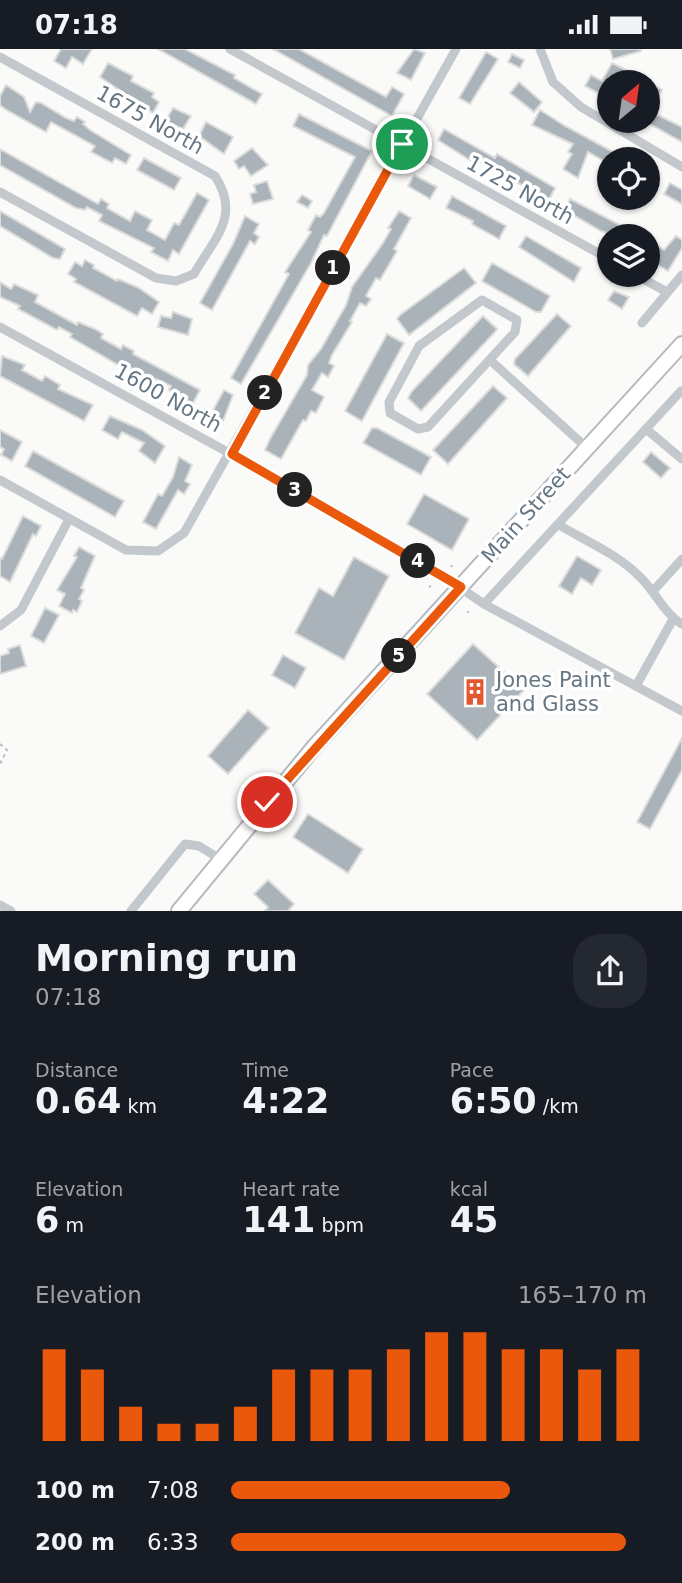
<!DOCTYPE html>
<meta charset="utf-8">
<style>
body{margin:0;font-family:"DejaVu Sans",sans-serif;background:#242831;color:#f1f3f6;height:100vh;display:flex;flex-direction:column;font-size:26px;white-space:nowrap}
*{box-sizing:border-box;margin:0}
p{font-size:23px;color:#9ea1a6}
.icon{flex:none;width:38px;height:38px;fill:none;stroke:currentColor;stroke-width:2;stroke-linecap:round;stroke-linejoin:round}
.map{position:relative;height:862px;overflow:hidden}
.details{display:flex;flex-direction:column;background:#171b24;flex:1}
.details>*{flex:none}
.needle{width:46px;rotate:29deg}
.tools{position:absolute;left:597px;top:21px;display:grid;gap:14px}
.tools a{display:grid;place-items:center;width:63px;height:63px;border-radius:50%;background:#171b24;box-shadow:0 2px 5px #0004;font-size:35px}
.pin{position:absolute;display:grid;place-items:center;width:60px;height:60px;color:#fff;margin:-30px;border:4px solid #fff;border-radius:50%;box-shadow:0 2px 7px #0007}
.km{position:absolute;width:35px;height:35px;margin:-18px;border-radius:50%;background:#222;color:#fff;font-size:19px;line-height:35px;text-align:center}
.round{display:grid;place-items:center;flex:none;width:74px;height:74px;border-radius:28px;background:#242831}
.overview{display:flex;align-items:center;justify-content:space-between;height:119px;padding:0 35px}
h1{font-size:38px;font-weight:700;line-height:52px}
.figures{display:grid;grid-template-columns:repeat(3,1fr);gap:10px;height:119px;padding:7px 35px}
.figures div{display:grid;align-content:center}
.figures b{font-size:35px;font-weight:700}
.figures small{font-size:19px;font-weight:400}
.figures p{font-size:19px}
.chart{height:196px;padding:14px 35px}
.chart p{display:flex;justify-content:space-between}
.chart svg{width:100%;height:126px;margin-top:7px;stroke:#ea580c;stroke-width:6}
ul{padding:0 35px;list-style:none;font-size:23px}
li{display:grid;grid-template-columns:112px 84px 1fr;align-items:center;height:52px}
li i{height:18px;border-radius:9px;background:#ea580c}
.status{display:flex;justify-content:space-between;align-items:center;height:49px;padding:0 35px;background:#171b24;direction:ltr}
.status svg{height:19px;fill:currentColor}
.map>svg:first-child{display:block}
</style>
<div class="status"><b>07:18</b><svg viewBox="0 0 49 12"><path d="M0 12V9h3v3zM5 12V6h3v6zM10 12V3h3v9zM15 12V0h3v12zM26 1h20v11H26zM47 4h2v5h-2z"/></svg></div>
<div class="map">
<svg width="682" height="862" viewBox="0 0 682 862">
<rect width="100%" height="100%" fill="#fafaf8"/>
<g fill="#aab3b9" stroke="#dcdcda" stroke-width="2">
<polygon points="61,0 92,0 83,15 72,8 66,19 54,12"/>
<polygon points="158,0 185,0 235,26 234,29 262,45 256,55"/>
<polygon points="273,0 299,0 386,48 392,38 404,45 392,67"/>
<polygon points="414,0 425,4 411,31 397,24"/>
<polygon points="610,0 641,0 641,2 613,10"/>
<polygon points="486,3 498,10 470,55 459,49"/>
<polygon points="512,5 524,11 520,19 508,13"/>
<polygon points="108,14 133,27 131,32 154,44 152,48 159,53 153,64 100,28"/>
<polygon points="612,14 626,21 619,33 609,29 609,50 585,37 591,26 602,32"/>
<polygon points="648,32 662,41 650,62 682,78 682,93 648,74"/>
<polygon points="519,33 542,53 534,63 510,44"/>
<polygon points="6,36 24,48 30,63 36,53 41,54 66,69 74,72 77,68 85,73 83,75 90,81 131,106 126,115 115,109 112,114 91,103 95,97 51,73 46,83 5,60 0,56 0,47"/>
<polygon points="173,59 191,67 183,80 165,73"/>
<polygon points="540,61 565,77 626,110 609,110 609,115 588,103 578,129 563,120 572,105 568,103 573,95 532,76"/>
<polygon points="299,65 372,102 327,187 324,186 311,214 241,335 231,329 289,225 285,223 311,183 308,181 316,166 320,168 324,164 355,108 293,77"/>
<polygon points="206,73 233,88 224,105 199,87"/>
<polygon points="444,80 495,109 497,105 555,139 549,151 478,112 476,115 438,91"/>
<polygon points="252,99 268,116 251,127 244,117 239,120 234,112"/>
<polygon points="0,100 98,155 101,150 109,155 107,159 130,172 135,162 152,171 147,181 165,191 174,174 179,176 197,144 209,151 179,205 173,201 168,212 151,203 154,199 99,172 102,166 87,158 85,161 76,159 0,116"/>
<polygon points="144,109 181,129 174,141 137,121"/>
<polygon points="414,126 437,138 430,150 408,137"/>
<polygon points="267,132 273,150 253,155 250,145 256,143 254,136"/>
<polygon points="670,134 682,141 682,155 664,145"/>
<polygon points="302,146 312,152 308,159 297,153"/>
<polygon points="452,147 506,177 499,190 472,175 473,172 446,159"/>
<polygon points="570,150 624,178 639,187 617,187 601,182 565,161"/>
<polygon points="0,162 65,200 60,210 53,209 0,177"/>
<polygon points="399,162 411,169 394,200 397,202 380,231 376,229 366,247 371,250 366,257 360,254 350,272 352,273 332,306 329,314 334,317 328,328 322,324 312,341 324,348 316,364 311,362 306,372 303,371 281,410 265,401 270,390 307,326 308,316 321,300 346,256 352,238 383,194 391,180 388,179"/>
<polygon points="245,167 259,175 254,184 259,188 255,195 250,192 212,261 200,254 233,195"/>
<polygon points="526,187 581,219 574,233 519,198"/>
<polygon points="676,187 682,191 682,199 668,222 648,210 648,191 664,201"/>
<polygon points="85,211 94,216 93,219 117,232 118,230 139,239 159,253 152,265 142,259 137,267 74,233 76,230 68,225 75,213 82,217"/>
<polygon points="492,214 550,247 541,263 536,263 482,232"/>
<polygon points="464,219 476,234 409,286 397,270 400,266"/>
<polygon points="0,233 11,240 14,235 38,246 35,253 77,276 78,273 95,280 103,285 101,289 121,300 123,296 134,302 133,305 200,341 192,356 169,341 171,337 156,330 154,334 122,313 120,317 70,288 72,285 59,278 57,281 18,260 20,257 0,248"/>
<polygon points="614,242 629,248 622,260 608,251"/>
<polygon points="173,263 192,270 188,286 158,278 161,267 171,269"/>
<polygon points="557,265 571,277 528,327 514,315 515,310"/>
<polygon points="483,267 497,280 495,283 421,362 408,349 412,342"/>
<polygon points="387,285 404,294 362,372 345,362"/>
<polygon points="2,307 25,316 22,321 42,332 45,327 60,336 58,340 93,356 84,372 0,327"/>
<polygon points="493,337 507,349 448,415 433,401"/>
<polygon points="224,341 233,346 223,372 210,367"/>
<polygon points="110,367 142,381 165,397 155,414 139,402 144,394 122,383 118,390 102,381"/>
<polygon points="372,379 377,379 431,408 421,426 363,394"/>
<polygon points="0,381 22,393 12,412 1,406 4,400 0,398"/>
<polygon points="33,402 124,452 115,468 25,417"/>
<polygon points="651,403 670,419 661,429 643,413"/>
<polygon points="179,408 192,416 185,432 190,435 184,445 178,441 156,480 143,473 158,445 162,447 173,428"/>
<polygon points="424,445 469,470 452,501 407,475"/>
<polygon points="23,467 41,477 36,487 33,485 10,533 0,527 0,509 2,510"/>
<polygon points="79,498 95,507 81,539 84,541 79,550 82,552 77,563 73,561 72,564 59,557 65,545 57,541 77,508 74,507"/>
<polygon points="577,507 601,521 592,536 581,529 572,545 559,537"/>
<polygon points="354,508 389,527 344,611 295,584 319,539 333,547"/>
<polygon points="45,559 59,566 44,594 31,587"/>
<polygon points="473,595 524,641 477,691 427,645"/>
<polygon points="20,596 26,617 0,625 0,607 9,604 8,600"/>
<polygon points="283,606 306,619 295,639 272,626"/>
<polygon points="248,661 269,679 228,725 208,707"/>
<polygon points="682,689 682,721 650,780 637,773"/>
<polygon points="308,765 363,800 348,824 293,788"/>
<polygon points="268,831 294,855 288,862 265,862 268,858 254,845"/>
</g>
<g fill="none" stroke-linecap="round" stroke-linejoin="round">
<defs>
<polyline id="primary" points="179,862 315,697 682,295"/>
</defs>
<use href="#primary" stroke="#b5babe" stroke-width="18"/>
<g stroke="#bbbfc2" stroke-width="2" stroke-dasharray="3.5 3.5" stroke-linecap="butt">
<polyline points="451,518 452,516"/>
<polyline points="429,538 431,537"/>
<polyline points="468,564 468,562"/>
<polyline points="0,695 7,701 0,715"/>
</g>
<g stroke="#c3c8cc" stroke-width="9">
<polyline points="230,0 609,210"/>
<polyline points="540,0 553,33 581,58 682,118"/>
<path d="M0,8L215,127C241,167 215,188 194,225L176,232L156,229L0,143"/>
<polyline points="636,226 667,243"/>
<polygon points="482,251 517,271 515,283 428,378 418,380 390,364 389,353 419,297"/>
<polyline points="642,274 682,226"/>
<polyline points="0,278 231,405 431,519 484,555 682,662"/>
<polyline points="490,311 587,399"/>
<polyline points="646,380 682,410"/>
<polyline points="0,431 126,501 158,502 184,484 456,0"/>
<path d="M559,476C584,491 617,505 638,526C654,540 664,565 682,575"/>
<polyline points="654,541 682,510"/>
<polyline points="484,555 681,342"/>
<polyline points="0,577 21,561 69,470"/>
<polyline points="636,637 673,570"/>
<polyline points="0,856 11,862"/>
<polyline points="131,862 185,795 199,797 220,810"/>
</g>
<use href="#primary" stroke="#fff" stroke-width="14"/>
</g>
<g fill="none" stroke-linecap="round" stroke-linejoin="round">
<defs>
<polyline id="route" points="267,753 461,538 232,405 402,95"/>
</defs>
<use href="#route" stroke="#fff" stroke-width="14"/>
<use href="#route" stroke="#ea580c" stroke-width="9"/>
</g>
<defs>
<symbol id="building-bare" viewBox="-9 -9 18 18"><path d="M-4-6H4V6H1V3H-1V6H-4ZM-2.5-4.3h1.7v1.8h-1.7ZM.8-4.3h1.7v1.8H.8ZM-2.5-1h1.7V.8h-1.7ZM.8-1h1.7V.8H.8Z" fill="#e4572e" stroke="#fff" stroke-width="2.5" paint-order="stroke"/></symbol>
</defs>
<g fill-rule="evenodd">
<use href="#building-bare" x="456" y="624" width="38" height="38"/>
</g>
<g text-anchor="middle" stroke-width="7" stroke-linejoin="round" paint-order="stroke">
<g font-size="21" fill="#657683" stroke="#fff">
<text transform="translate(150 71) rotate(29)" y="7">1675 North</text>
<text transform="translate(520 141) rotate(29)" y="7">1725 North</text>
<text transform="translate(168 349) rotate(29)" y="7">1600 North</text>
<text transform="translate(526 466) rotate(-48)" y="7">Main Street</text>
</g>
<g font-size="21" fill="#657683" stroke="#fff" text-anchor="start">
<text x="496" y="638">Jones Paint<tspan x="496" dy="24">and Glass</tspan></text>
</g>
</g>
</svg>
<div class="tools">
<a><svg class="needle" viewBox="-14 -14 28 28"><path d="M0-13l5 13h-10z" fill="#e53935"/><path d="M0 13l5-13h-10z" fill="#9ea1a6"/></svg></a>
<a><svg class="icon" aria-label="locate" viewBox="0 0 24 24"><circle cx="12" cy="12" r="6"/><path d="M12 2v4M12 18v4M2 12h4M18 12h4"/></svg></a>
<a><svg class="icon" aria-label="layers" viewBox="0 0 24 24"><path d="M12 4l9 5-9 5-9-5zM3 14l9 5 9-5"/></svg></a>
</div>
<div class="pin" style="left:402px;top:95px;background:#1e9e55"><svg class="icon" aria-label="arrive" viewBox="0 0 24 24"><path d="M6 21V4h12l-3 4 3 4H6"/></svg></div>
<div class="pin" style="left:267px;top:753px;background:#d93025"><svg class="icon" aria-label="check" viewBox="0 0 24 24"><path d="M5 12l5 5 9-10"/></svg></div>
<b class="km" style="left:333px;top:219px">1</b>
<b class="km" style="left:265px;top:344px">2</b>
<b class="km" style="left:295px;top:441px">3</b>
<b class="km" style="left:418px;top:512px">4</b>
<b class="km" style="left:399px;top:607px">5</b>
</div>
<section class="details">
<div class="overview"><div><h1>Morning run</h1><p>07:18</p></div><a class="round"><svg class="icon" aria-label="share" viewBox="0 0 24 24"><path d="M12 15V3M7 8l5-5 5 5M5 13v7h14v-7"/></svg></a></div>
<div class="figures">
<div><p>Distance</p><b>0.64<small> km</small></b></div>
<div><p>Time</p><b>4:22</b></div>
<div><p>Pace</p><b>6:50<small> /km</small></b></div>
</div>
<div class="figures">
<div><p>Elevation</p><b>6<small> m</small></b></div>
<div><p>Heart rate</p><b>141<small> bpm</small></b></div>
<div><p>kcal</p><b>45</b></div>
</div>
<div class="chart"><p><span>Elevation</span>165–170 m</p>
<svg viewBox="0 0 160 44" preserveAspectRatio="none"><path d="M5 44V12M15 44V19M25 44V32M35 44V38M45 44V38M55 44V32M65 44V19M75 44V19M85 44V19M95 44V12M105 44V6M115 44V6M125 44V12M135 44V12M145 44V19M155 44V12"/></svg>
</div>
<ul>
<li><b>100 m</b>7:08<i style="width:67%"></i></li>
<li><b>200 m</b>6:33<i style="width:95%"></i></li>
</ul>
</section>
